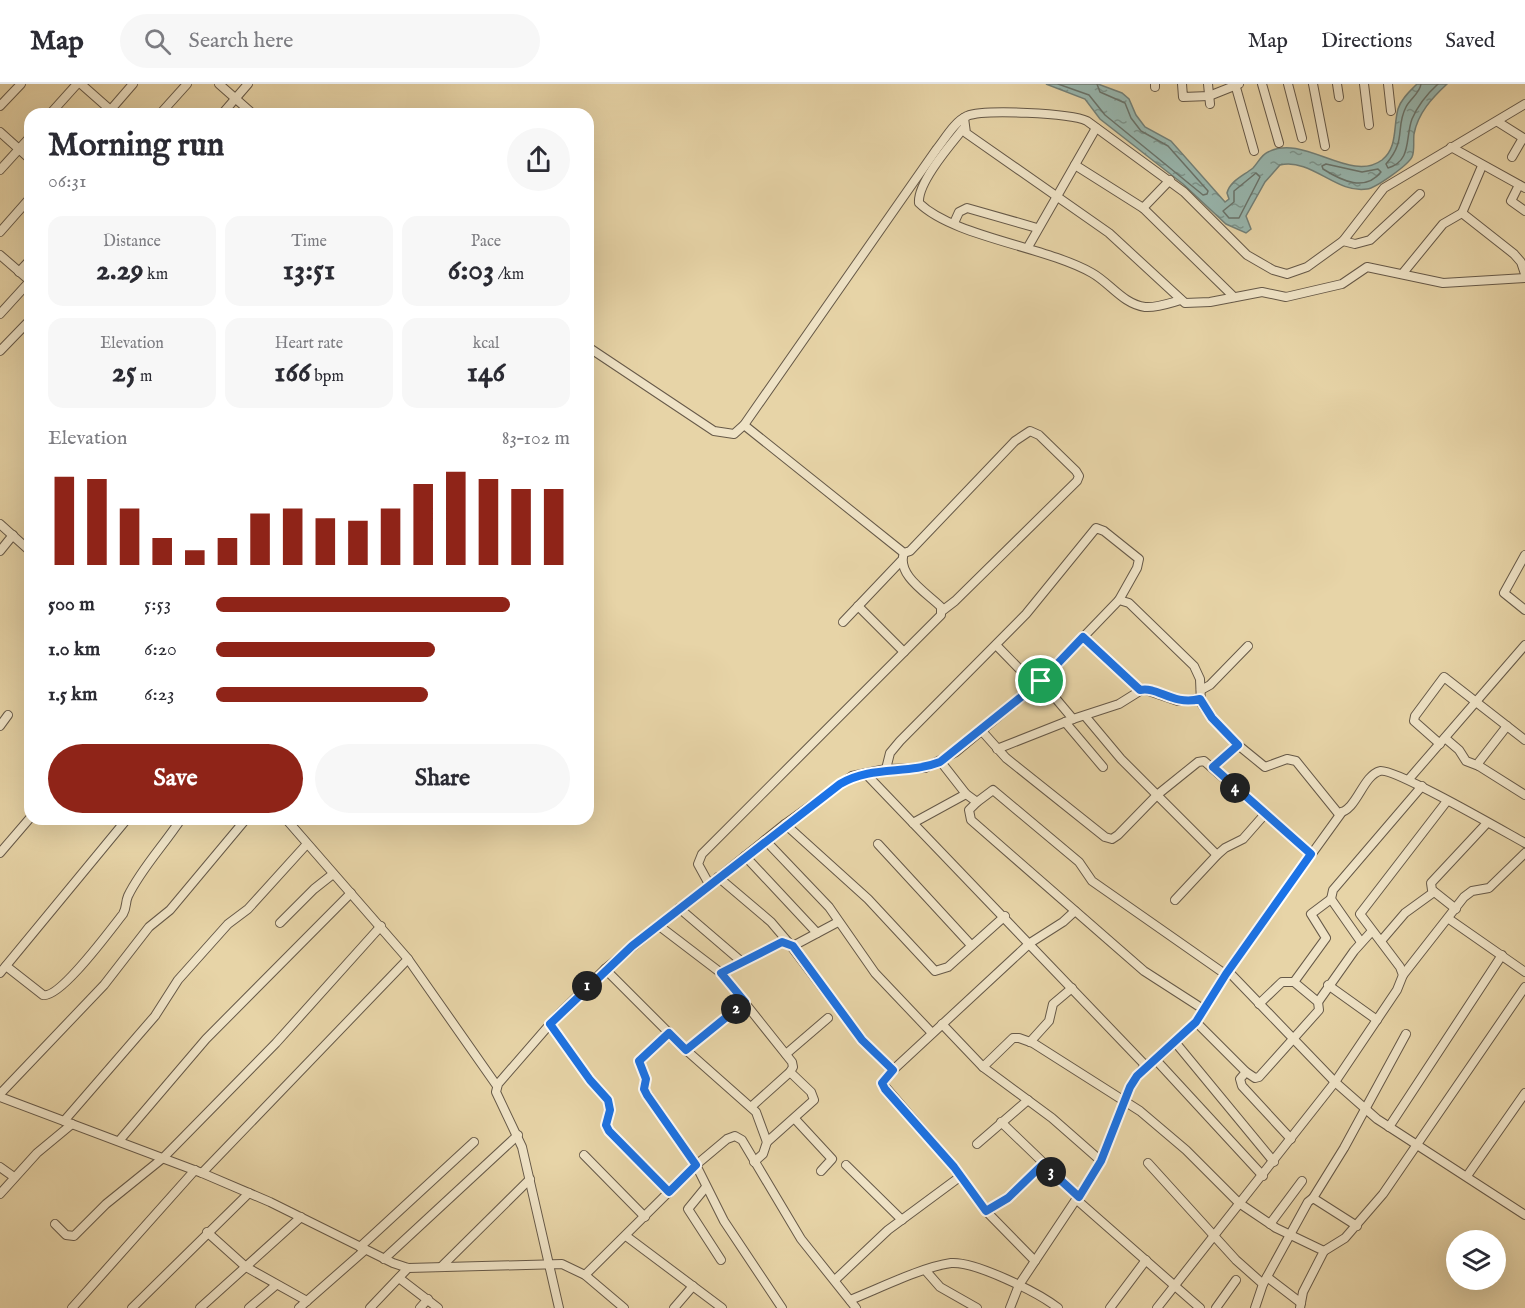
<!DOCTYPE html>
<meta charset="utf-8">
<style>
body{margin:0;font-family:"IM FELL English",serif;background:#f7f7f7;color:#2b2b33;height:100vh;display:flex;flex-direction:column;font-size:22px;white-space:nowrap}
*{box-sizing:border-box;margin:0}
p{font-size:20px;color:#7c7c81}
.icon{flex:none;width:33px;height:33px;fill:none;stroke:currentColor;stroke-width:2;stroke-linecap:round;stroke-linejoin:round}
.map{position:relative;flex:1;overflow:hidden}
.details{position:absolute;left:24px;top:24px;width:570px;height:717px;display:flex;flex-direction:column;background:#fff;border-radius:18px;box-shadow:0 6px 24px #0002}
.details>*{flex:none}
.controls{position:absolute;left:1446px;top:1146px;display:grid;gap:12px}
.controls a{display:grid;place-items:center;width:60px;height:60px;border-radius:50%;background:#fff;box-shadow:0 6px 24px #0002;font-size:30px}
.pin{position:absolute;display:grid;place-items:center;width:51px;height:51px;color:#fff;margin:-26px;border:3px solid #fff;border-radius:50%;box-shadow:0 2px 6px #0007}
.km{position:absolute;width:30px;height:30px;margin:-15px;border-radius:50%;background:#222;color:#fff;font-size:16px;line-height:30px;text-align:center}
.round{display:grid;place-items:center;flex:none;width:63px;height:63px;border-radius:32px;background:#f7f7f7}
.head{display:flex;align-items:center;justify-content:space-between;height:102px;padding:0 24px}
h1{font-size:33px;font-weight:700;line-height:45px}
.metrics{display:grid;grid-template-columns:repeat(3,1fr);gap:9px;height:102px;padding:6px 24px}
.metrics div{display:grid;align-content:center;border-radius:15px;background:#f7f7f7;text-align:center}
.metrics b{font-size:30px;font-weight:700}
.metrics small{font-size:16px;font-weight:400}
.metrics p{font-size:16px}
.chart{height:168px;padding:12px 24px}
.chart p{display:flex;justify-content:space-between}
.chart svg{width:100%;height:108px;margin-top:6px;stroke:#8f2418;stroke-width:6}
.cta{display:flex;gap:12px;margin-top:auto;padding:12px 24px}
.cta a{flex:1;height:69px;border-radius:36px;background:#8f2418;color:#fff;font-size:24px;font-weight:700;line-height:69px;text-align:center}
.cta a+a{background:#f7f7f7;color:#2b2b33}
ul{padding:0 24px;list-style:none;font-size:20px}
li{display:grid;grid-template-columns:96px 72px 1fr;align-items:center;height:45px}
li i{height:15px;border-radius:8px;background:#8f2418}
header{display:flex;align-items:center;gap:36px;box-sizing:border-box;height:84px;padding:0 30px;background:#fff;border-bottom:2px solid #e1e1e2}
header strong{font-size:28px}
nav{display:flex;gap:33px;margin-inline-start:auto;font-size:21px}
.search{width:420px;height:54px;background:#f7f7f7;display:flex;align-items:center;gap:15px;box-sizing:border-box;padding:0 21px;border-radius:33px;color:#7c7c81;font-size:22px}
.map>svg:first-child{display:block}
</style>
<header>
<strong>Map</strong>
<div class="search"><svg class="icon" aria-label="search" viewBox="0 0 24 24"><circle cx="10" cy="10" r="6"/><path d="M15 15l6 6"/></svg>Search here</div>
<nav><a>Map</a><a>Directions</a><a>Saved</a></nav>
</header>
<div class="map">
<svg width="1525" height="1224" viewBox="0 0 1525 1224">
<defs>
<pattern id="water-ripples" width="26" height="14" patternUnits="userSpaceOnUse" patternTransform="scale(1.5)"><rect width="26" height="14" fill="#98b7af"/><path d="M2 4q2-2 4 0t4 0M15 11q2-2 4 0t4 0" fill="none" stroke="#7d958e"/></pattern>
</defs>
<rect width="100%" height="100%" fill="#e7d4a7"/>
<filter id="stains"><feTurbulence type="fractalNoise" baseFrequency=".00333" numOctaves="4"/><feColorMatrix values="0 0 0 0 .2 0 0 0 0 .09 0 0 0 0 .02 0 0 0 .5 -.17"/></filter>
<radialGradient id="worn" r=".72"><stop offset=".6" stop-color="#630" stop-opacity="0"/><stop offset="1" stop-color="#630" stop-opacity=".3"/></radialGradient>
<path fill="url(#water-ripples)" stroke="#738179" stroke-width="1.5" d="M1046,0H1098L1122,9L1129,15L1136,31L1145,43L1171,57L1225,118L1229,115L1227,109C1230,97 1243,92 1253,84C1258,79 1261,71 1268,68C1304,49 1350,100 1382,76C1398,63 1393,43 1398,25C1401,15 1410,7 1417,0H1447C1432,14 1418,29 1414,50C1413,56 1415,67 1412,73C1408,81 1376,104 1367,105C1336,110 1312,74 1280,81L1265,98L1246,132L1251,145L1246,149L1226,140L1183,100L1100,35L1085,15Z"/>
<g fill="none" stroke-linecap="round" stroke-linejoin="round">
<g stroke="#6a746c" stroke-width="1.5">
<polyline points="1058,0 1089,11 1105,31 1203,111 1207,110 1208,107 1168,62 1141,47 1131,34 1125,19 1100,8 1097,0"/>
<path d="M1421,0C1420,9 1410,15 1406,23C1395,44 1407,56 1386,80L1388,84C1412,77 1405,54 1412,35C1418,21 1427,10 1438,0"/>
<path d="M1326,80L1362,88L1378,85L1381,88C1365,108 1342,97 1323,85L1322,82Z"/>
<polygon points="1256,89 1260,93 1239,134 1229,134 1223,127 1234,118 1234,107"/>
</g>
<defs>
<g id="minor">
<polyline points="81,0 115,30"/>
<polyline points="219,0 253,30"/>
<polyline points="1155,0 1155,3"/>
<polyline points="1182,0 1183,13 1209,12 1239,0"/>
<polyline points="1208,0 1210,20"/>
<polyline points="1235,0 1254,67"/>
<polyline points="1262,0 1279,59"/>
<polyline points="1288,0 1302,54"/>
<polyline points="1313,0 1325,62"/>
<polyline points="1337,0 1339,13"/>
<polyline points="1364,0 1369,41"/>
<polyline points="1388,0 1391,27"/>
<polyline points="0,22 21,0"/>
<polyline points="50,30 77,0"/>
<polyline points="107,30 133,0"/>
<polyline points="160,30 187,0"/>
<polyline points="222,30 248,0"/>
<polyline points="964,34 966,49 1109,149 1185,219 1210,218 1262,208 1286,213 1342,200 1367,183 1443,199 1525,194"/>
<polyline points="1498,38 1525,55"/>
<path d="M963,45C951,60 917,99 919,119C954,153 1044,162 1092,189C1110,199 1123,220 1145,223C1157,224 1170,219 1181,216"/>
<polyline points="0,48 30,75"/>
<polyline points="1451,63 1525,104"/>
<polyline points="1512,73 1523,54"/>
<polyline points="1075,81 1143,124 1170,96"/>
<polyline points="1482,82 1462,129 1514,170 1521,178 1525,190"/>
<polyline points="0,86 30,53"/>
<polyline points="1519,101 1511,117 1525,127"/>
<polyline points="1143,124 1234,213"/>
<polyline points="954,139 959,128 967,124 1037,144"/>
<polyline points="0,148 30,114"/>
<polyline points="1343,157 1355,160 1370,156 1420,110"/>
<polyline points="1028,163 1096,44"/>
<polyline points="0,171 30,197"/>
<polyline points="19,188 30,176"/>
<polyline points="1403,189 1443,140 1462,129"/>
<polyline points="0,230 30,197"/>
<path d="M588,263L714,347L734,350L744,341L936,66C945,55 954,38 967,32C984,25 1070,29 1087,37L1184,108L1247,171L1273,186L1287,190L1307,183L1343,157L1384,104L1525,20"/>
<polyline points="0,267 30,236"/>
<polyline points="744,341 904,469 910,467 1015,357 1030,347 1039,351 1076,387 1079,392 1077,397 955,517 942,527"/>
<polyline points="0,440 30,467"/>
<polyline points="0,467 13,451"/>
<polyline points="1525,471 1504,509 1525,526"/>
<polyline points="858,522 904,568"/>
<polyline points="843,538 901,477"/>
<polyline points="1083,553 1140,606"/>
<polyline points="996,561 1036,602"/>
<polyline points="1041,597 1073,635"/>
<polyline points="1201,606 1210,601 1248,562"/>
<polyline points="1085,632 1121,675 1217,771"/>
<polyline points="1065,638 1103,683"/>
<polyline points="0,642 8,631"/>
<polyline points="1507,642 1479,678 1479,682 1525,711"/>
<polyline points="981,646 1006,674 1105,753 1112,755 1118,751 1157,711 1198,678 1204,677 1311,770"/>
<polyline points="1445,654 1459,666 1466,677 1479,682"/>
<polyline points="1440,660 1414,637 1415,632 1444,593 1525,656"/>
<polyline points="997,665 1073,635 1119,620 1143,605 1178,617 1200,615"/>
<polyline points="941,678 966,710 977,718 969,726 971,736 1144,887 1203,925"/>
<polyline points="1213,683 1238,661"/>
<polyline points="886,685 890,669 900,657 1026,530 1096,444 1104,447 1139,475 1137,484 1119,516"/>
<polyline points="865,689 1145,981"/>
<polyline points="1409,695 1525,561"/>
<polyline points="977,718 993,706 1079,778 1092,797 1225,890"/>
<polyline points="286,735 408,875 497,1002"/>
<polyline points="913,739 966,710"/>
<polyline points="785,740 868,815 935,887 948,883 1005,832"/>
<polyline points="765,756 829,823 875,889 932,949"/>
<polyline points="878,760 971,861"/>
<polyline points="0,769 30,734"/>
<polyline points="745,772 817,849"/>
<polyline points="718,793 771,838 788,858"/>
<path d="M709,800L698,780L702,770L941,531V523C927,509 896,491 904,469"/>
<polyline points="1175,816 1217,771 1225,764 1243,755 1265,730"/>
<polyline points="679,824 742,878"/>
<polyline points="1456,825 1432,806 1431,799 1487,739"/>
<polyline points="1449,835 1525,888"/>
<polyline points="280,839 314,805 333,790"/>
<polyline points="658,841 721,889 792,978 793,983 790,988 751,1023"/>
<polyline points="1381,857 1405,829 1434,808"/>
<polyline points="1361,858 1331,815 1333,806 1422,702"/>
<polyline points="793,862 838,838"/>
<path d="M6,882L43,911C60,915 111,845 123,830C127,823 125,819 128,812C141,785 164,761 181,735"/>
<polyline points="605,885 686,966 756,1028 767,1058 763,1070 754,1078"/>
<polyline points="1228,887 1335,998 1377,1035 1525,1131"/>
<polyline points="0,889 127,735"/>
<polyline points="721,889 782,858 788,858 862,956 893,986"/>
<polyline points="1403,891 1464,813 1472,807 1489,804 1525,769"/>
<polyline points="1328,901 1377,936"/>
<polyline points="1318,918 1354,867 1372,847"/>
<polyline points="1259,920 1282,898 1294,898"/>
<polyline points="1196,938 1246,988 1255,994 1259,993 1319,926 1318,918 1294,898 1326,854 1311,830 1331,815"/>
<polyline points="550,940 590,996 608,1016 610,1026 606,1041 609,1047 669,1109"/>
<polyline points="942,940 983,983 1052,1034 1101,1077"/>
<polyline points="669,949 639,977 646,995 644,1005 696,1081 724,1137 782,1224"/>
<polyline points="1030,958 1049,937 1053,920 1072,904"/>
<polyline points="1175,958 1274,1078"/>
<polyline points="686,966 745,918"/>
<polyline points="786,970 828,934"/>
<polyline points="1156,976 1263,1092"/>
<polyline points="983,983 1013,954 1019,954 1033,959 1140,1027 1186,1066 1239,1119 1276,1144 1324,1167 1303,1208 1300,1224"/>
<polyline points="1246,988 1240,995 1242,1002 1291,1055"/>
<polyline points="0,1010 104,901 149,843 170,826 246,735"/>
<polyline points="0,1013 202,1089 270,1118 393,1179 408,1184 562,1180 585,1191 624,1224"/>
<polyline points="795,1035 832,1075 821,1087"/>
<polyline points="64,1037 155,932 178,896 228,840 248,825 306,761"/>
<polyline points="1001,1038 1079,1113"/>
<polyline points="1389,1043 1502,871"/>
<polyline points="119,1057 206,955 351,809"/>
<polyline points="767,1058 814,1016 811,1008 790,988"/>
<polyline points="977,1060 1028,1016"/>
<polyline points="584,1071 645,1133"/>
<polyline points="1148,1079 1236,1176 1263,1200"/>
<polyline points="846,1081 902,1136"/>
<polyline points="0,1083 14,1093"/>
<polyline points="202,1089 408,875"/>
<polyline points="1467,1092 1525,1009"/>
<polyline points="706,1103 688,1125 721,1176"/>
<polyline points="0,1110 37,1069 72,1040"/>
<polyline points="1313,1114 1344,1064 1406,950"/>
<polyline points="1077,1116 1200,1224"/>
<polyline points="986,1127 1008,1114 1043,1080"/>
<polyline points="55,1140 66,1151 74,1152 106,1120 163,1074 276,959 381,842"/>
<polyline points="1270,1140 1302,1097"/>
<polyline points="207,1148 246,1183 307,1217"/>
<polyline points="626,1152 722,1224"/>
<polyline points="360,1163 474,1058"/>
<polyline points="1324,1167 1345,1154 1383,1110 1525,903"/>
<polyline points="384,1175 518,1051"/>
<polyline points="1035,1177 986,1127 954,1083 882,999 893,986 1030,859 1063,838 1075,827"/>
<polyline points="442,1182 530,1095"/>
<polyline points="926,1187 940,1203 977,1224"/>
<polyline points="585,1191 696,1081 727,1055 735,1052 742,1056 801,1155 856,1224"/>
<polyline points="1267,1193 1301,1219"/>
<polyline points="399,1194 438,1224"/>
<polyline points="835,1196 888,1146 961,1092"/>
<path d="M850,1216C878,1205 922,1183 951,1179C975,1177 1039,1209 1058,1224"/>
<polyline points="72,1224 195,1086"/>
<polyline points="132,1224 249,1109"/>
<polyline points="200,1224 301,1133"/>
<polyline points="249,1224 276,1201"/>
<polyline points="299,1224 365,1166"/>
<polyline points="370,1224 408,1184"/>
<polyline points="420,1224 428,1215"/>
<path d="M559,1224L522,1063L496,1008L498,1000L558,931L605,885L785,740L852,692L886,685L925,684L956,668L1041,597L1119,516L1129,519L1194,582L1200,595L1201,619L1212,634L1238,661L1265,683L1287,675L1296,677L1338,729C1357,727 1362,692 1380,687C1393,683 1505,748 1525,759"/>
<polyline points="674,1224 693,1202"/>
<polyline points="1010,1224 1019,1201 1099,1081 1130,1003 1145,981 1156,976 1196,938 1225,890 1342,728"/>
<polyline points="1110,1224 1146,1176"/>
<polyline points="1157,1224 1335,998 1397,906 1403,891 1400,883 1360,830 1447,717"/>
<polyline points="1216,1224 1236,1196"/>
<polyline points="1255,1224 1263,1200 1308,1118 1313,1114 1357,1142"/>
</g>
</defs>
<use href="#minor" stroke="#665948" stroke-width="10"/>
<use href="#minor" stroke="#efe3c6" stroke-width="8"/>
</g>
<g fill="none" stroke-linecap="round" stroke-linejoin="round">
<defs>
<path id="route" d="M1083,553L1140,606C1158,602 1172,622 1200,615L1212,634L1238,661L1213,683L1311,770L1226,890L1196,938L1137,992L1130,1003L1101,1077L1079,1113L1043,1080L1008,1114L986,1127L954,1083L885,1005L882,999L893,986L862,956L793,862L782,858L721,889L745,918L686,966L669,949L639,977L646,995L644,1005L647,1011L696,1081L669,1108L609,1047L606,1041L610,1026L608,1016L590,996L550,940L632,862L840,700C872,681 907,691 940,678L1041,597Z"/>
</defs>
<use href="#route" stroke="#fff" stroke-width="12"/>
<use href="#route" stroke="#1a73e8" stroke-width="8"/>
</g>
<rect width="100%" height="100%" filter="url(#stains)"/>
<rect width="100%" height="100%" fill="url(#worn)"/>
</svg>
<div class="controls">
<a><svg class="icon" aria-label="layers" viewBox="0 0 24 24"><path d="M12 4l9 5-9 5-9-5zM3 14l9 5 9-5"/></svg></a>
</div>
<div class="pin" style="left:1041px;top:597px;background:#1e9e55"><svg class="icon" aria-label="arrive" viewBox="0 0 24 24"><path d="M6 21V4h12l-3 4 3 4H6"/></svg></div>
<b class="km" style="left:587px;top:902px">1</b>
<b class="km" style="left:736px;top:925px">2</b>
<b class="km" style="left:1051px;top:1088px">3</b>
<b class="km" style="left:1235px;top:704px">4</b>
<section class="details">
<div class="head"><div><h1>Morning run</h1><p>06:31</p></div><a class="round"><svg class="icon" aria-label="share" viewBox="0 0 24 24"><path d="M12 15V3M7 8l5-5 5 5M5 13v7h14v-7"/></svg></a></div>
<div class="metrics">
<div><p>Distance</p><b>2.29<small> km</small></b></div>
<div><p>Time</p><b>13:51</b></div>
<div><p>Pace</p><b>6:03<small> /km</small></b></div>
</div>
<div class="metrics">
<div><p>Elevation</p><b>25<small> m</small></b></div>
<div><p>Heart rate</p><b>166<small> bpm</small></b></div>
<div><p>kcal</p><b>146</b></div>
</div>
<div class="chart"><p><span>Elevation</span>83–102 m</p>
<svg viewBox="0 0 160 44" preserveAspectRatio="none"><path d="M5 44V8M15 44V9M25 44V21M35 44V33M45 44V38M55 44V33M65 44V23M75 44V21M85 44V25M95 44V26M105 44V21M115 44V11M125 44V6M135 44V9M145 44V13M155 44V13"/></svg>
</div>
<ul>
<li><b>500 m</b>5:53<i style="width:83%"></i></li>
<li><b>1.0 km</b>6:20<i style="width:62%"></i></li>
<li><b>1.5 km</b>6:23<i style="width:60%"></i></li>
</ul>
<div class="cta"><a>Save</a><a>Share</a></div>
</section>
</div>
